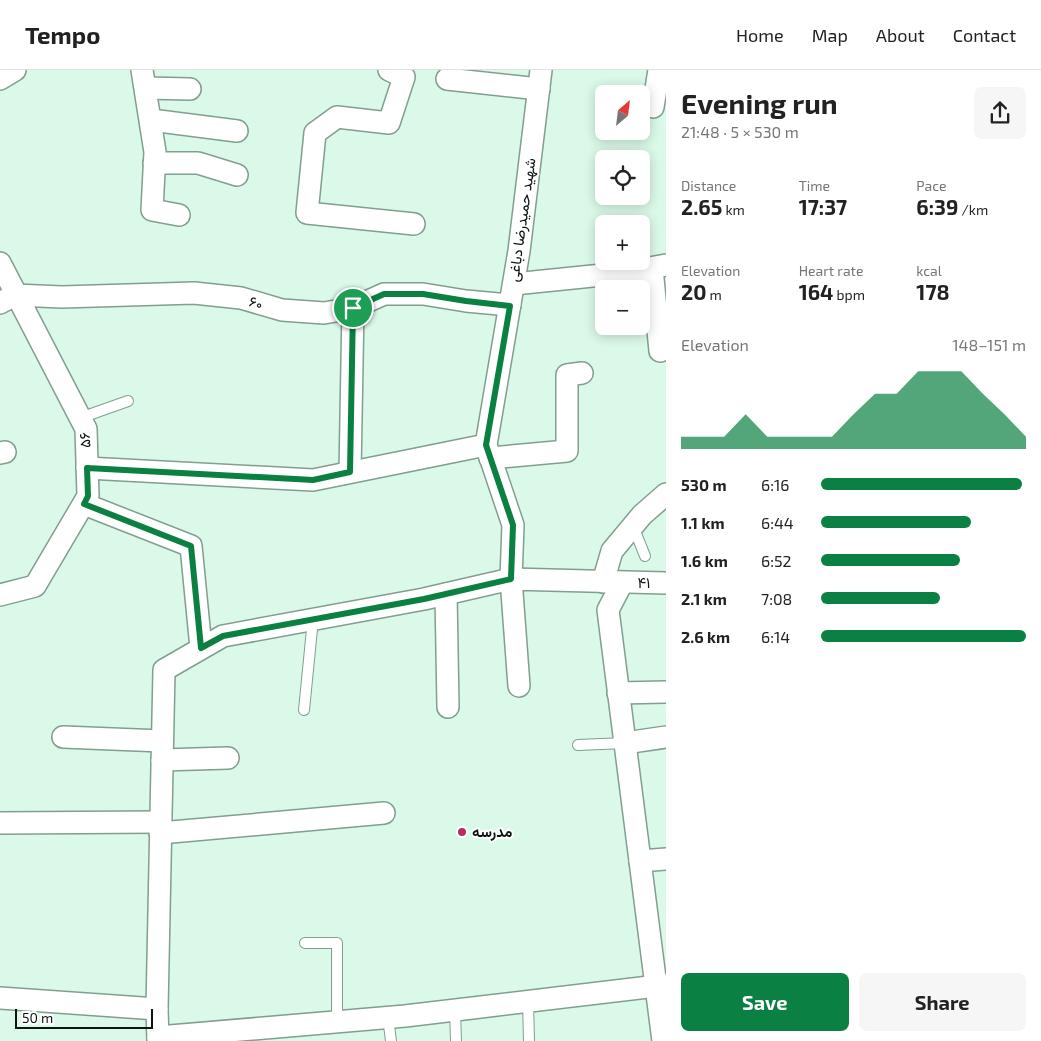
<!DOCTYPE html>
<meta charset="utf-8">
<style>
body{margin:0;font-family:"Exo 2",Vazirmatn,sans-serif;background:#f6f6f6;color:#222;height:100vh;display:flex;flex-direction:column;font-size:19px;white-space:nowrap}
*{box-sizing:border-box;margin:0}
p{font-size:16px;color:#767676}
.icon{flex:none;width:28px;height:28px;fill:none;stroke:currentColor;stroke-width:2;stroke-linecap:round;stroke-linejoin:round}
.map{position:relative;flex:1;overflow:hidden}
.sheet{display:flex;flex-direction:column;background:#fff;width:375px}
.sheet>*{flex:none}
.needle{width:32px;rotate:28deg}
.controls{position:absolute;left:595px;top:15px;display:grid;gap:10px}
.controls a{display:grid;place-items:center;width:55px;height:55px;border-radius:8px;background:#fff;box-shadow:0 2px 12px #0003;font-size:25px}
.scale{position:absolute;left:15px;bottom:12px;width:138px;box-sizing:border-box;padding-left:5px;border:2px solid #0b1510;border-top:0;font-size:14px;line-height:18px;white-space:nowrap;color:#0b1510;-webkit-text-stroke:4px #fff;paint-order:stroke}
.pin{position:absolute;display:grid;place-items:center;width:42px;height:42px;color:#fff;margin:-21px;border:2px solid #fff;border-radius:50%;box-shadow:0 1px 5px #0007}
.round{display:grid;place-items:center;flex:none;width:52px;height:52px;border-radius:8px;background:#f6f6f6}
.overview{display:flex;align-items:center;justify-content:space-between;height:85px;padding:0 15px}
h1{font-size:28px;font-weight:700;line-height:38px}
.metrics{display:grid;grid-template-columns:repeat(3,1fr);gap:8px;height:85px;padding:5px 15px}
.metrics div{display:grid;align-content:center}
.metrics b{font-size:21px;font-weight:700}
.metrics small{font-size:14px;font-weight:400}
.metrics p{font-size:14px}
.chart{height:140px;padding:10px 15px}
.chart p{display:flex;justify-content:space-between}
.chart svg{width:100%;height:90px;margin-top:5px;fill:#0b8043;opacity:.7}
.action{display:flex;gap:10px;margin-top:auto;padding:10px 15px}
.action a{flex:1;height:58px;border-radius:8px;background:#0b8043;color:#fff;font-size:20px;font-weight:700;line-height:58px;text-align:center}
.action a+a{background:#f6f6f6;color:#222}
ul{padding:0 15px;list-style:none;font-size:16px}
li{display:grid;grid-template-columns:80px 60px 1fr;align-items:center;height:38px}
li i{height:12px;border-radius:6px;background:#0b8043}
header{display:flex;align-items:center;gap:30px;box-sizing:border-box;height:70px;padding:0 25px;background:#fff;border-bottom:1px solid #e0e0e0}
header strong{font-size:24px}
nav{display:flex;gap:28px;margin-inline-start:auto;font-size:18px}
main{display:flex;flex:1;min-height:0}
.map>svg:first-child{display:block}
</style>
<header>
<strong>Tempo</strong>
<nav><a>Home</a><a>Map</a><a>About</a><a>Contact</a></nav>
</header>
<main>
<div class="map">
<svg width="666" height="971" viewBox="0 0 666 971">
<rect width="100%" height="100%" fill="#dbf9e8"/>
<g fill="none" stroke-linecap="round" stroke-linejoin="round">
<defs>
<g id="service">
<polyline points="80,348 128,331"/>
<polyline points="633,456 645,486"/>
<polyline points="304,640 313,549"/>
<polyline points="578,675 625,673"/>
<polyline points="305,873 337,873 337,952"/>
<polyline points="528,931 529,971"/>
<polyline points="455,940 456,971"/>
<polyline points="388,947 391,971"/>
</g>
<g id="minor">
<polyline points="142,0 155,82 152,140 179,145"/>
<polyline points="389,0 404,7 389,53 337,47 315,63 307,143 414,154"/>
<polyline points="0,9 15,0"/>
<polyline points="447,9 539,19"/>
<polyline points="146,18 190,19"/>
<polyline points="653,37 659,0"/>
<polyline points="151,50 237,61"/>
<polyline points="154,93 198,93 237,105"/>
<polyline points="0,193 86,359 88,426 35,516 0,525"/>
<polyline points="652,198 660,281"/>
<polyline points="514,214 622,203 666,195"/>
<polyline points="0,233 15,225 62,227 194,223 241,228 282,240 324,243 353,238 384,224 423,224 466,231 510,235"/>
<polyline points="0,383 5,382"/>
<polyline points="490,388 567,381 567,305 582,303"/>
<polyline points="87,398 313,410 486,375 519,181 541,0"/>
<polyline points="350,402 353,238"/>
<polyline points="84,434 191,476 201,578"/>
<polyline points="603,512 612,481 642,445 666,424"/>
<polyline points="622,513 608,540 663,971"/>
<polyline points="446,524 448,637"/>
<polyline points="519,616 511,509 666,513"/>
<polyline points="618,623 666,622"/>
<polyline points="63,667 162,671"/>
<polyline points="625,673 666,667"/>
<polyline points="162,690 228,688"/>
<polyline points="0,753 160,752"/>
<polyline points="160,763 384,743"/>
<polyline points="640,791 666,789"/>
<polyline points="0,928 157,939"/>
<polyline points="158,967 405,946 666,915"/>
<polyline points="158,971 157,939 164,600 223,566 424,529 511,509 513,455 486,375"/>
</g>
</defs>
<use href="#service" stroke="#829e8e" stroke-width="12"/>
<use href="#minor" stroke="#829e8e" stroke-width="24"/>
<use href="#service" stroke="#fff" stroke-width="10"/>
<use href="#minor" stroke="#fff" stroke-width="21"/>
</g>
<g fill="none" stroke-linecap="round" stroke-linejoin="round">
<defs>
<polygon id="route" points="384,224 423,224 466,231 510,236 486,375 513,455 511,509 424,529 223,566 201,578 191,476 84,434 88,426 87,398 313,410 350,402 353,238"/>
</defs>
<use href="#route" stroke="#fff" stroke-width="10"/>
<use href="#route" stroke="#0b8043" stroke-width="6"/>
</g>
<circle fill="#b82c63" stroke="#fff" stroke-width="2" cx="462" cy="762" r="5"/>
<g text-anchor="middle" stroke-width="4" stroke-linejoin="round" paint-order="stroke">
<g font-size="15" fill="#0b1510" stroke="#fff">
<text transform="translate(522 150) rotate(-82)" y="5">شهید حمیدرضا دباغی</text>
<text transform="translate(256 233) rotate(17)" y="5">۶۰</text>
<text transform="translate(85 370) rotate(-96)" y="5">۵۶</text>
<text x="644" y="518">۴۱</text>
</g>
<g font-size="15" font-weight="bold" fill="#0b1510" stroke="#fff" text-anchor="start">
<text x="472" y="767">مدرسه</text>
</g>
</g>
</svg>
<div class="controls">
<a><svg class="needle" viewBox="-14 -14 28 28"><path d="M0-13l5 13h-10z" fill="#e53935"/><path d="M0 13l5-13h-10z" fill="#767676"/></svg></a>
<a><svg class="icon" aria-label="locate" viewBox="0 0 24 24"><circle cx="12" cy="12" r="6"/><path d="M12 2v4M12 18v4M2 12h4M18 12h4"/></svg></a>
<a>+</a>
<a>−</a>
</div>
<div class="scale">50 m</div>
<div class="pin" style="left:353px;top:238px;background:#1e9e55"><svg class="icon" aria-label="arrive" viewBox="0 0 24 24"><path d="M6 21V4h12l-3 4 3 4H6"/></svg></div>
</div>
<section class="sheet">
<div class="overview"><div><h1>Evening run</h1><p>21:48 · 5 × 530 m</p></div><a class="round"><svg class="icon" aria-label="share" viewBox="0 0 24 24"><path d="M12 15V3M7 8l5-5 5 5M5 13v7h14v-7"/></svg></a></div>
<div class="metrics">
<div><p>Distance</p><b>2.65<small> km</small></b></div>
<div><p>Time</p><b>17:37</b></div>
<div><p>Pace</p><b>6:39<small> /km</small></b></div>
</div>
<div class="metrics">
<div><p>Elevation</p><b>20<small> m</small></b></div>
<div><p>Heart rate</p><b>164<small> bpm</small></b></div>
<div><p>kcal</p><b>178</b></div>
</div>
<div class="chart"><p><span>Elevation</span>148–151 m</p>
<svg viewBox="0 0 160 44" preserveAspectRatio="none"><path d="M0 44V38L10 38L20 38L30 27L40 38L50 38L60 38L70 38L80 27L90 17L100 17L110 6L120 6L130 6L140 17L150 27L160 38V44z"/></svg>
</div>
<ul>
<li><b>530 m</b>6:16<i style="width:98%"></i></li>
<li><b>1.1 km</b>6:44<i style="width:73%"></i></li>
<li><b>1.6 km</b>6:52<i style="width:68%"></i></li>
<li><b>2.1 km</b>7:08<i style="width:58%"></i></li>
<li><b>2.6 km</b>6:14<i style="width:100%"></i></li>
</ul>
<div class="action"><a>Save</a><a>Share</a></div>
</section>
</main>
